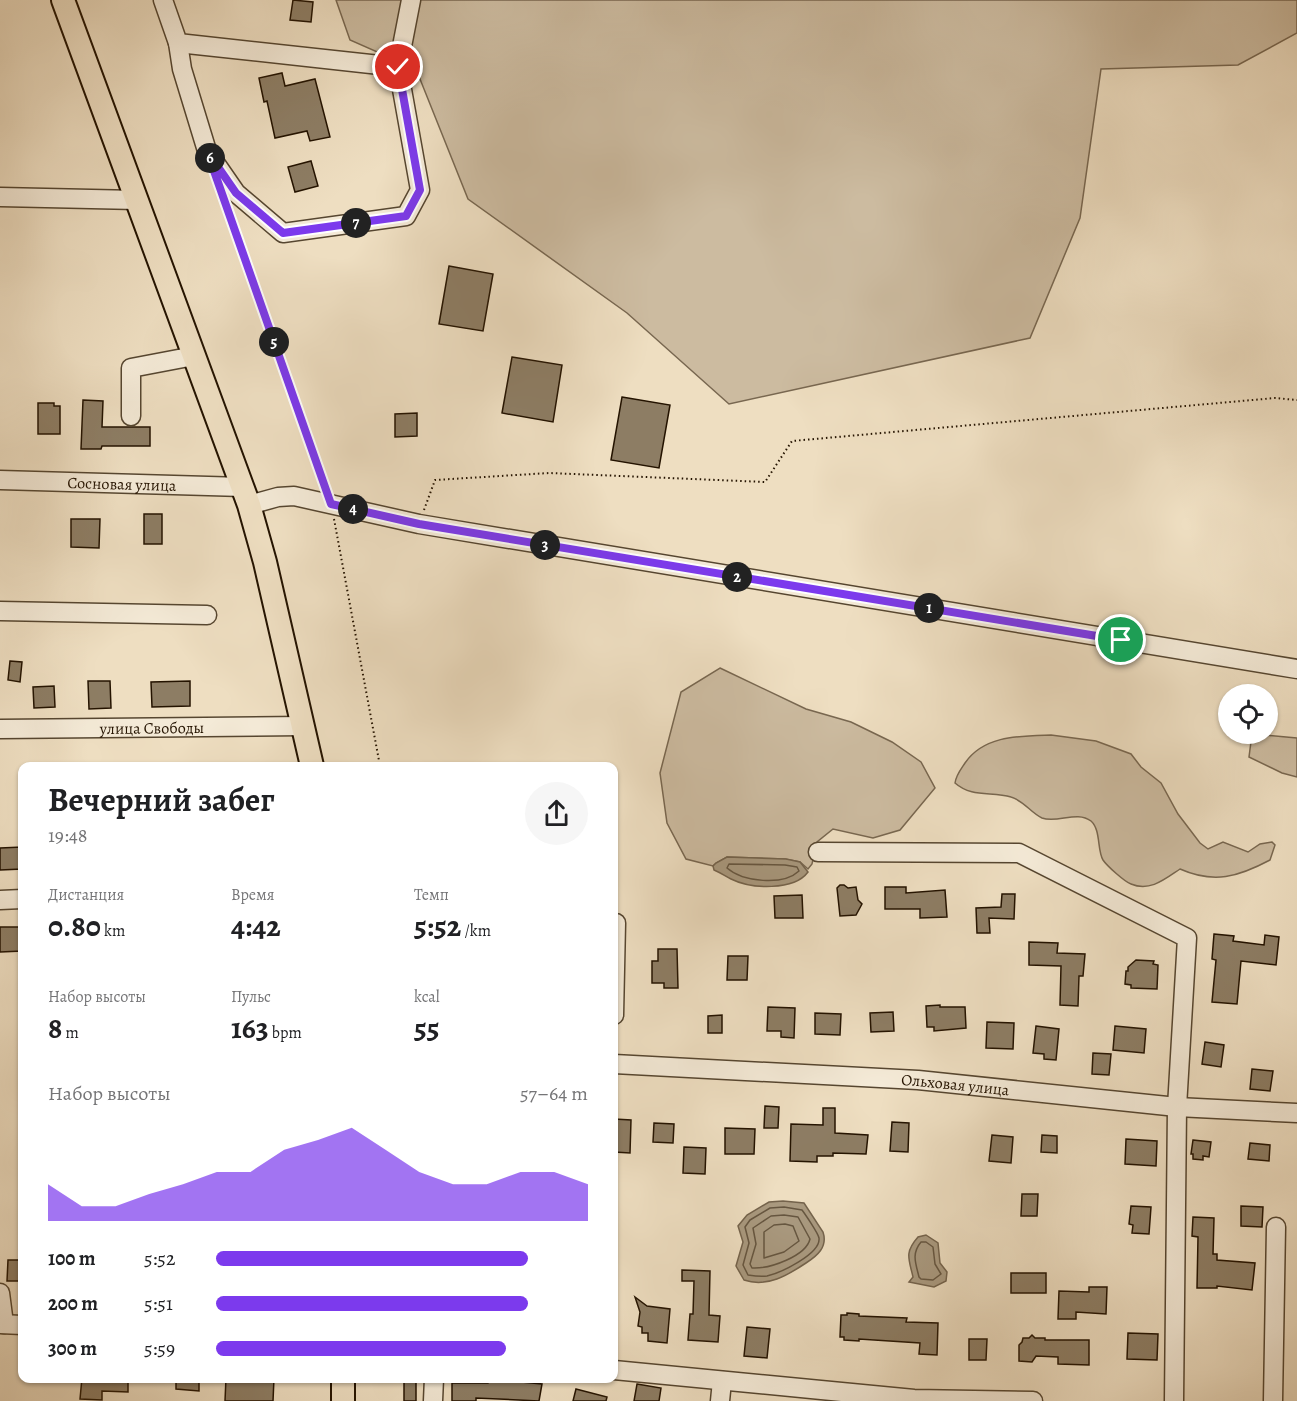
<!DOCTYPE html>
<html lang="ru">
<meta charset="utf-8">
<style>
body{margin:0;font-family:Alegreya,serif;background:#f6f6f6;color:#202124;height:100vh;display:flex;flex-direction:column;font-size:22px;white-space:nowrap}
*{box-sizing:border-box;margin:0}
p{font-size:20px;color:#757577}
.icon{flex:none;width:33px;height:33px;fill:none;stroke:currentColor;stroke-width:2;stroke-linecap:round;stroke-linejoin:round}
.map{position:relative;flex:1;overflow:hidden}
.panel{position:absolute;left:18px;top:762px;width:600px;height:621px;display:flex;flex-direction:column;background:#fff;border-radius:12px;box-shadow:0 2px 4px #0004}
.panel>*{flex:none}
.buttons{position:absolute;left:1218px;top:684px;display:grid;gap:12px}
.buttons a{display:grid;place-items:center;width:60px;height:60px;border-radius:50%;background:#fff;box-shadow:0 2px 4px #0004;font-size:30px}
.pin{position:absolute;display:grid;place-items:center;width:51px;height:51px;color:#fff;margin:-26px;border:3px solid #fff;border-radius:50%;box-shadow:0 2px 6px #0007}
.km{position:absolute;width:30px;height:30px;margin:-15px;border-radius:50%;background:#222;color:#fff;font-size:16px;line-height:30px;text-align:center}
.round{display:grid;place-items:center;flex:none;width:63px;height:63px;border-radius:32px;background:#f6f6f6}
.head{display:flex;align-items:center;justify-content:space-between;height:102px;padding:0 30px}
h1{font-size:33px;font-weight:700;line-height:45px}
.metrics{display:grid;grid-template-columns:repeat(3,1fr);gap:9px;height:102px;padding:6px 30px}
.metrics div{display:grid;align-content:center}
.metrics b{font-size:30px;font-weight:700}
.metrics small{font-size:16px;font-weight:400}
.metrics p{font-size:16px}
.chart{height:168px;padding:12px 30px}
.chart p{display:flex;justify-content:space-between}
.chart svg{width:100%;height:108px;margin-top:6px;fill:#7c3aed;opacity:.7}
ul{padding:0 30px;list-style:none;font-size:20px}
li{display:grid;grid-template-columns:96px 72px 1fr;align-items:center;height:45px}
li i{height:15px;border-radius:8px;background:#7c3aed}
.map>svg:first-child{display:block}
</style>
<div class="map">
<svg width="1297" height="1401" viewBox="0 0 1297 1401">
<rect width="100%" height="100%" fill="#eedec1"/>
<filter id="stains"><feTurbulence type="fractalNoise" baseFrequency=".00333" numOctaves="4"/><feColorMatrix values="0 0 0 0 .2 0 0 0 0 .09 0 0 0 0 .02 0 0 0 .5 -.17"/></filter>
<radialGradient id="worn" r=".72"><stop offset=".6" stop-color="#630" stop-opacity="0"/><stop offset="1" stop-color="#630" stop-opacity=".3"/></radialGradient>
<g fill="#ccbba0" stroke="#786750" stroke-width="1.5">
<polygon points="336,0 1297,0 1297,33 1238,65 1101,69 1080,218 1030,338 729,404 627,313 468,199 416,69 350,40"/>
<polygon points="720,668 806,709 851,722 892,742 921,762 935,788 900,830 873,838 833,829 817,842 812,864 808,869 800,862 785,859 727,857 716,863 713,866 686,859 667,823 660,773 681,692"/>
<polygon points="1252,734 1297,738 1297,777 1282,773 1249,757"/>
<path d="M1051,735L1096,741L1131,754L1141,767L1161,783L1178,814L1200,843L1208,849L1223,842L1248,852L1260,844L1272,842L1275,845L1270,860C1238,877 1214,884 1180,869C1165,879 1150,892 1131,884C1125,882 1107,866 1103,860C1097,850 1101,830 1091,821C1077,810 1057,824 1042,818C1031,813 1023,800 1011,797C992,791 972,798 955,783C956,775 961,769 965,763C984,735 1020,736 1051,735Z"/>
</g>
<g fill="#a9997f" stroke="#74634c" stroke-width="1.5">
<path d="M727,857L786,859L800,862L808,872C794,891 751,889 731,879C725,876 721,873 714,870L713,866L716,863Z"/>
<path d="M783,1201L804,1203L823,1232C828,1247 817,1256 806,1263C788,1275 767,1288 744,1280L736,1266L743,1242L738,1226L747,1215L769,1202Z"/>
<path d="M926,1235L938,1243L940,1263L947,1272L946,1281L934,1287L909,1282L913,1277C909,1259 904,1253 918,1237Z"/>
</g>
<g fill="none" stroke-linecap="round" stroke-linejoin="round">
<g stroke="#665640" stroke-width="1.5">
<path d="M729,864L785,865L797,867L799,871C783,886 743,882 727,868Z"/>
<path d="M784,1207L802,1210C805,1214 818,1233 819,1238C821,1254 780,1273 767,1276C761,1277 754,1276 748,1275L743,1265L749,1243L745,1227L750,1220L770,1208Z"/>
<path d="M784,1215L798,1217L810,1239C806,1256 770,1269 752,1268L750,1264L756,1244L753,1228L771,1216Z"/>
<polygon points="785,1224 793,1226 799,1241 784,1252 764,1258 764,1232 774,1225"/>
<path d="M921,1242H926L933,1247L935,1264L941,1274L933,1280L921,1279L919,1277C916,1264 911,1254 921,1242Z"/>
</g>
</g>
<g fill="#8d7d64" stroke="#241300" stroke-width="1.5">
<polygon points="293,0 313,2 311,22 290,20"/>
<polygon points="282,73 285,86 315,79 330,137 310,141 307,131 275,138 267,101 264,102 259,78"/>
<polygon points="311,161 318,186 295,192 288,167"/>
<polygon points="449,266 493,274 483,331 439,324"/>
<polygon points="512,357 562,365 553,422 502,413"/>
<polygon points="622,397 670,405 659,468 611,460"/>
<polygon points="83,400 103,401 102,427 150,427 150,446 102,446 101,449 81,449"/>
<polygon points="38,403 54,403 54,406 60,406 60,434 38,434"/>
<polygon points="417,413 417,436 395,437 395,414"/>
<rect x="144" y="514" width="18" height="30"/>
<polygon points="71,519 100,519 99,548 71,547"/>
<polygon points="10,661 22,662 20,682 8,680"/>
<polygon points="88,681 110,681 111,708 89,709"/>
<polygon points="190,681 190,706 152,707 151,682"/>
<polygon points="54,686 55,707 34,708 33,687"/>
<polygon points="22,847 22,869 0,870 0,848"/>
<polygon points="840,885 844,885 848,888 856,887 858,900 862,904 856,915 840,916 837,888"/>
<polygon points="885,887 906,887 906,893 945,890 947,917 920,918 920,909 885,909"/>
<polygon points="1002,894 1015,894 1014,919 989,918 990,933 977,933 976,908 1001,907"/>
<polygon points="802,895 803,918 775,918 774,896"/>
<polygon points="0,927 22,927 22,951 0,952"/>
<polygon points="1214,934 1234,936 1233,941 1264,945 1265,935 1279,937 1276,965 1241,961 1237,1004 1212,1002 1216,960 1212,959"/>
<polygon points="1029,942 1058,943 1057,953 1085,954 1083,976 1079,976 1078,1006 1060,1005 1061,966 1029,965"/>
<polygon points="658,949 677,949 678,988 664,988 664,983 652,983 652,961 658,961"/>
<polygon points="728,956 748,956 747,980 727,980"/>
<polygon points="1136,960 1154,961 1153,964 1158,965 1157,989 1131,988 1131,985 1125,984 1126,971 1128,971 1128,967"/>
<polygon points="940,1005 940,1007 965,1007 966,1028 934,1031 934,1027 927,1027 926,1006"/>
<polygon points="768,1007 795,1008 794,1038 781,1037 781,1031 767,1031"/>
<polygon points="893,1012 894,1031 871,1032 870,1013"/>
<polygon points="815,1013 841,1014 840,1035 815,1034"/>
<polygon points="722,1015 722,1033 708,1033 708,1016"/>
<polygon points="987,1022 1014,1023 1013,1049 986,1048"/>
<polygon points="1036,1026 1059,1029 1056,1060 1044,1059 1044,1054 1033,1053"/>
<polygon points="1115,1026 1146,1029 1144,1053 1113,1050"/>
<polygon points="1205,1042 1224,1045 1221,1067 1202,1064"/>
<polygon points="1093,1053 1111,1054 1109,1075 1092,1074"/>
<polygon points="1252,1069 1273,1071 1270,1091 1250,1089"/>
<polygon points="765,1106 779,1107 778,1128 764,1128"/>
<polygon points="823,1108 835,1108 835,1133 868,1135 866,1154 833,1153 833,1156 817,1156 817,1162 790,1161 791,1124 823,1125"/>
<polygon points="614,1119 631,1120 630,1153 614,1152"/>
<polygon points="892,1122 909,1123 908,1152 890,1151"/>
<polygon points="654,1123 674,1124 673,1143 653,1142"/>
<polygon points="725,1128 755,1129 754,1154 725,1154"/>
<polygon points="992,1135 1013,1137 1011,1163 989,1161"/>
<polygon points="1042,1135 1057,1136 1057,1153 1041,1152"/>
<polygon points="1126,1139 1157,1141 1156,1166 1125,1164"/>
<polygon points="1193,1140 1211,1142 1209,1157 1203,1156 1203,1160 1193,1159 1193,1154 1191,1154"/>
<polygon points="1250,1143 1270,1145 1269,1161 1248,1159"/>
<polygon points="684,1147 706,1148 705,1174 683,1173"/>
<polygon points="1022,1194 1038,1194 1037,1216 1021,1216"/>
<polygon points="1131,1206 1151,1207 1149,1234 1132,1233 1133,1225 1129,1224"/>
<polygon points="1241,1206 1263,1207 1262,1227 1241,1226"/>
<polygon points="1193,1217 1214,1218 1213,1254 1217,1254 1217,1260 1255,1263 1252,1290 1217,1286 1217,1288 1197,1288 1198,1237 1192,1236"/>
<polygon points="8,1260 19,1260 19,1281 7,1281"/>
<polygon points="682,1270 710,1271 709,1315 720,1316 718,1342 688,1340 690,1314 693,1314 694,1281 682,1281"/>
<rect x="1011" y="1273" width="35" height="20"/>
<polygon points="1089,1287 1107,1287 1106,1314 1076,1312 1076,1319 1058,1319 1059,1291 1089,1292"/>
<polygon points="635,1297 647,1306 670,1309 667,1343 648,1341 648,1333 642,1333 642,1327 638,1326 640,1312"/>
<polygon points="847,1313 859,1314 859,1316 907,1318 906,1322 938,1323 937,1355 919,1354 920,1343 859,1339 859,1341 844,1340 844,1337 840,1337 841,1315 847,1315"/>
<polygon points="747,1327 770,1329 767,1358 744,1356"/>
<polygon points="1128,1333 1158,1334 1157,1360 1127,1359"/>
<polygon points="1032,1335 1035,1338 1045,1338 1045,1340 1089,1340 1089,1365 1058,1364 1058,1357 1036,1356 1032,1362 1019,1361 1019,1345 1022,1342 1023,1338 1029,1338"/>
<polygon points="969,1339 987,1339 986,1360 969,1360"/>
<polygon points="82,1378 128,1378 128,1392 102,1391 102,1400 80,1399"/>
<polygon points="176,1378 199,1378 199,1391 176,1389"/>
<polygon points="226,1378 274,1378 273,1401 225,1401"/>
<rect x="404" y="1378" width="12" height="23"/>
<polygon points="489,1379 542,1384 539,1401 476,1398 476,1401 452,1401 452,1383 488,1383"/>
<polygon points="637,1384 661,1388 659,1401 634,1401"/>
<polygon points="576,1389 607,1397 606,1401 573,1401"/>
</g>
<g fill="none" stroke-linecap="round" stroke-linejoin="round">
<defs>
<g id="minor">
<polyline points="163,0 178,43 398,67"/>
<polyline points="178,43 182,69 207,151 236,193 283,233 406,216 420,190 398,67 411,0"/>
<polyline points="0,197 137,200"/>
<polyline points="131,416 131,368 194,356"/>
<path id="s1" d="M0,480L243,487"/>
<polyline points="249,505 278,497 294,496 419,524 1297,669"/>
<polyline points="0,611 207,615"/>
<path id="s2" d="M0,729L304,726"/>
<polyline points="818,852 1019,853 1187,938 1177,1107 1174,1401"/>
<polyline points="0,900 22,899"/>
<polyline points="614,923 616,923 614,1015"/>
<path id="s3" d="M614,1064L918,1080L1177,1107L1297,1113"/>
<polyline points="0,1293 4,1324"/>
<polyline points="0,1324 22,1325"/>
<polyline points="614,1370 914,1399 1033,1401"/>
<polyline points="433,1401 434,1378"/>
<polyline points="720,1401 722,1381"/>
<polyline points="1273,1401 1276,1227"/>
</g>
<g id="major">
<polyline points="63,0 249,505 265,562 312,766"/>
<polyline points="343,1378 343,1401"/>
</g>
</defs>
<use href="#minor" stroke="#564630" stroke-width="21"/>
<use href="#major" stroke="#241300" stroke-width="26"/>
<g stroke="#241300" stroke-width="2" stroke-dasharray="1.5 3" stroke-linecap="butt">
<polyline points="226,205 325,488"/>
<polyline points="424,510 435,480 549,473 765,482 792,441 1275,398 1297,400"/>
<polyline points="334,519 380,766"/>
</g>
<use href="#minor" stroke="#f4ead7" stroke-width="18"/>
<use href="#major" stroke="#eedec1" stroke-width="22"/>
</g>
<g fill="none" stroke-linecap="round" stroke-linejoin="round">
<defs>
<polyline id="route" points="398,67 420,190 406,216 283,233 236,193 207,151 331,504 419,524 1121,640"/>
</defs>
<use href="#route" stroke="#fff" stroke-width="12"/>
<use href="#route" stroke="#7c3aed" stroke-width="8"/>
</g>
<g text-anchor="middle" stroke-width="4.5" stroke-linejoin="round" paint-order="stroke">
<g font-size="16" fill="#241300" stroke="#f4ead7">
<text dy="6" stroke="none"><textPath href="#s1" startOffset="122">Сосновая улица</textPath></text>
<text dy="6" stroke="none"><textPath href="#s2" startOffset="152">улица Свободы</textPath></text>
<text dy="6" stroke="none"><textPath href="#s3" startOffset="342">Ольховая улица</textPath></text>
</g>
</g>
<rect width="100%" height="100%" filter="url(#stains)"/>
<rect width="100%" height="100%" fill="url(#worn)"/>
</svg>
<div class="buttons">
<a><svg class="icon" aria-label="locate" viewBox="0 0 24 24"><circle cx="12" cy="12" r="6"/><path d="M12 2v4M12 18v4M2 12h4M18 12h4"/></svg></a>
</div>
<div class="pin" style="left:1121px;top:640px;background:#1e9e55"><svg class="icon" aria-label="arrive" viewBox="0 0 24 24"><path d="M6 21V4h12l-3 4 3 4H6"/></svg></div>
<div class="pin" style="left:398px;top:67px;background:#d93025"><svg class="icon" aria-label="check" viewBox="0 0 24 24"><path d="M5 12l5 5 9-10"/></svg></div>
<b class="km" style="left:929px;top:608px">1</b>
<b class="km" style="left:737px;top:577px">2</b>
<b class="km" style="left:545px;top:545px">3</b>
<b class="km" style="left:353px;top:509px">4</b>
<b class="km" style="left:274px;top:342px">5</b>
<b class="km" style="left:210px;top:158px">6</b>
<b class="km" style="left:356px;top:223px">7</b>
<section class="panel">
<div class="head"><div><h1>Вечерний забег</h1><p>19:48</p></div><a class="round"><svg class="icon" aria-label="share" viewBox="0 0 24 24"><path d="M12 15V3M7 8l5-5 5 5M5 13v7h14v-7"/></svg></a></div>
<div class="metrics">
<div><p>Дистанция</p><b>0.80<small> km</small></b></div>
<div><p>Время</p><b>4:42</b></div>
<div><p>Темп</p><b>5:52<small> /km</small></b></div>
</div>
<div class="metrics">
<div><p>Набор высоты</p><b>8<small> m</small></b></div>
<div><p>Пульс</p><b>163<small> bpm</small></b></div>
<div><p>kcal</p><b>55</b></div>
</div>
<div class="chart"><p><span>Набор высоты</span>57–64 m</p>
<svg viewBox="0 0 160 44" preserveAspectRatio="none"><path d="M0 44V29L10 38L20 38L30 33L40 29L50 24L60 24L70 15L80 11L90 6L100 15L110 24L120 29L130 29L140 24L150 24L160 29V44z"/></svg>
</div>
<ul>
<li><b>100 m</b>5:52<i style="width:84%"></i></li>
<li><b>200 m</b>5:51<i style="width:84%"></i></li>
<li><b>300 m</b>5:59<i style="width:78%"></i></li>
</ul>
</section>
</div>
